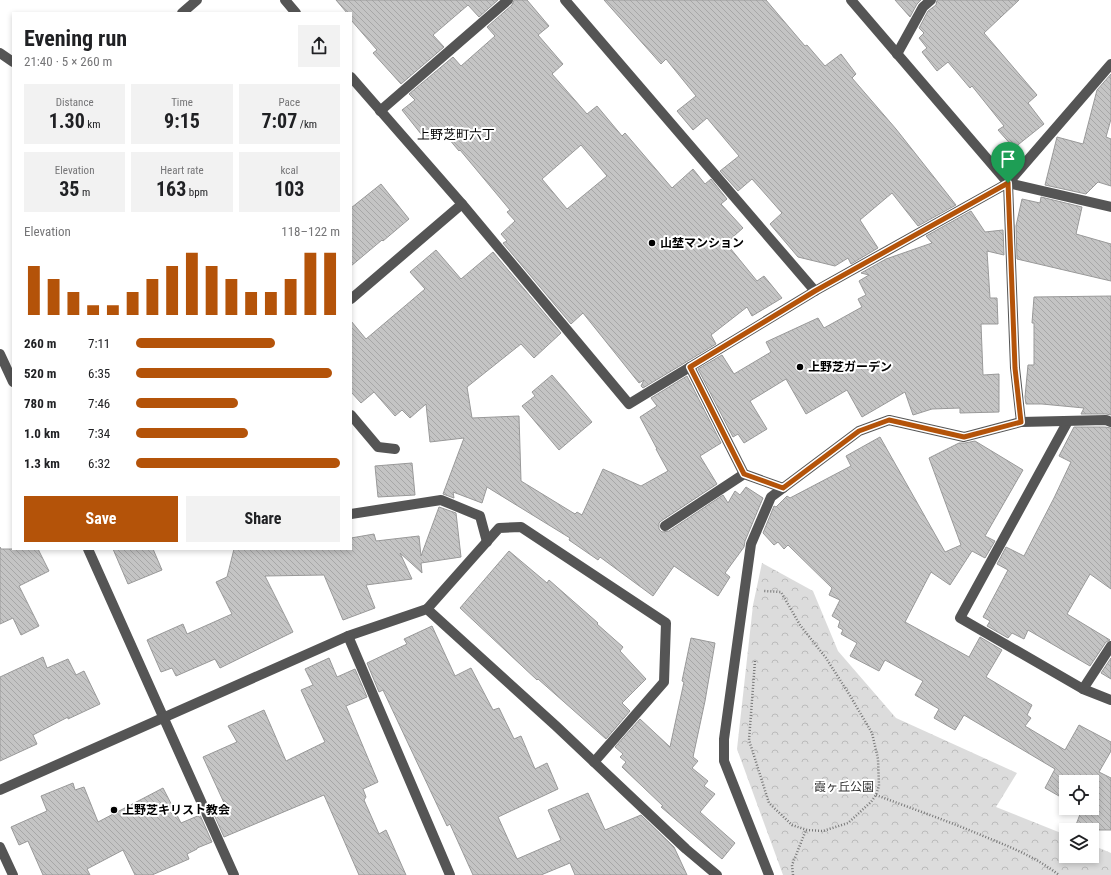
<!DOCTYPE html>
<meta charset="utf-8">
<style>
body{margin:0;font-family:"Roboto Condensed","Noto Sans JP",sans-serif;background:#f2f2f2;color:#202124;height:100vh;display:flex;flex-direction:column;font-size:15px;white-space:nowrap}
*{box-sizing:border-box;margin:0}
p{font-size:13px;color:#757577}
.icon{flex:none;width:22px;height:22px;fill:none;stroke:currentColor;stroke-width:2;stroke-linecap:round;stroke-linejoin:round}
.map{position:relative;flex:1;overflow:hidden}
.panel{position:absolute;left:12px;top:12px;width:340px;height:538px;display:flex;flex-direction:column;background:#fff;border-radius:0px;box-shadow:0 2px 6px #0003}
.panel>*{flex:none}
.tools{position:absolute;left:1059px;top:775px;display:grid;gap:8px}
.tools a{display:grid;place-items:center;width:40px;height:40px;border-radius:0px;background:#fff;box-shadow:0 2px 6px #0003;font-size:20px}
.pin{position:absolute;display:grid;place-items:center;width:34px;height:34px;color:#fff;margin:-41px -17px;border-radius:50% 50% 50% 0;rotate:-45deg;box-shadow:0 0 4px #0007}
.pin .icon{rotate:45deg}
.round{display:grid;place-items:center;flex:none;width:42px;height:42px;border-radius:0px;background:#f2f2f2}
.head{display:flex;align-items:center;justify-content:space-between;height:68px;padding:0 12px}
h1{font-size:22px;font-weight:700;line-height:30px}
.figures{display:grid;grid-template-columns:repeat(3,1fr);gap:6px;height:68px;padding:4px 12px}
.figures div{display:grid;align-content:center;border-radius:0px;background:#f2f2f2;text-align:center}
.figures b{font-size:20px;font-weight:700}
.figures small{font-size:11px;font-weight:400}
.figures p{font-size:11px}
.chart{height:112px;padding:8px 12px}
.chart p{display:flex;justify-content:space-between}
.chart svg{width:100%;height:72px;margin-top:4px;stroke:#b45309;stroke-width:6}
.cta{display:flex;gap:8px;margin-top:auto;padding:8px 12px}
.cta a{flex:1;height:46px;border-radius:0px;background:#b45309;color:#fff;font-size:16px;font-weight:700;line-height:46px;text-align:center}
.cta a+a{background:#f2f2f2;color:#202124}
ul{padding:0 12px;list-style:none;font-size:13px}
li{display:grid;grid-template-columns:64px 48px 1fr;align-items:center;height:30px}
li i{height:10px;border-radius:5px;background:#b45309}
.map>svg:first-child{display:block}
</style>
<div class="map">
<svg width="1111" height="875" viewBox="0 0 1111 875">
<defs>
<pattern id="park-crowns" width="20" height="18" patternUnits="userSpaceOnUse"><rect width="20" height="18" fill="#dcdcdc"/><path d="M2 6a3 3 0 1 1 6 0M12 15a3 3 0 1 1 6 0" fill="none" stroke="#bbb"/></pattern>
<pattern id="building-back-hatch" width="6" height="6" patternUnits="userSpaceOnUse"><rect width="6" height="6" fill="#c4c4c4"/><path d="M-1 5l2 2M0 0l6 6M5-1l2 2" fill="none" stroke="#a7a7a7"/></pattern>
</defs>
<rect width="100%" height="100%" fill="#fff"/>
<polygon fill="url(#park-crowns)" points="762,563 813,591 838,651 896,718 1017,773 996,807 1066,835 1066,856 1092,856 1092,845 1111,853 1111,875 783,875 737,749 753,605"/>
<g fill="url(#building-back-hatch)" stroke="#999" fill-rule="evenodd">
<polygon points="336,0 498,0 479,17 468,5 433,35 444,47 401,84 373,53 377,50 351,20 351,13 347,13"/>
<path d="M514,0H527L549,26L538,35L563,64L552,74L587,114L597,106L622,136L625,133L672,188L693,169L705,184L711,179L727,199L721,204L743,228L726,243L757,281L764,276L782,298L752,316L747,307L711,335L716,344L643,388L641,386L644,380L639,383L583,313L571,324L503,243L507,241L501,234L515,221L507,212L510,210L460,150L459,151L439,127L425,139L402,110L415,100L409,94L453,57L461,66L495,36L487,27L512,5ZM581,145L607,176L567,209L542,179Z"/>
<polygon points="604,0 766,0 805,46 807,45 825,66 841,54 856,74 852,78 896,129 956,205 918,226 892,193 860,220 878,248 851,264 848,258 835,266 798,257 770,224 782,213 752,179 738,191 720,171 739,156 707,118 693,130 677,111 696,96 666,59 661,64"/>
<polygon points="895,0 921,0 917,4 910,17"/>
<polygon points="937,0 1019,0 984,33 1037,95 1028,103 1044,124 1014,148 998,130 1004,126 972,86 970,88 948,62 937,71 922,52 927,48 919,38 924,33 919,28 928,11 936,5"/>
<polygon points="1111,74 1111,119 1106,137 1111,139 1111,186 1098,182 1086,194 1045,185 1057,137 1083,144 1097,90"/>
<polygon points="381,184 409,219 383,241 382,240 351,266 351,208"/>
<polygon points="1041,197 1082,207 1076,234 1111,244 1111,281 1017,259 1016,226 1022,199 1040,203"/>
<polygon points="971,211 985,232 1003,230 1004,255 987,251 990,298 997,298 998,324 981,324 983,375 999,374 999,412 960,413 960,408 932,409 913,415 905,392 862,417 847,390 806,414 786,379 750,401 767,429 744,443 738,434 733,437 698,369 722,355 734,374 771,352 766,342 818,318 824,328 862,307 858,299 866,295 859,281 869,275 861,273 886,259 932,243 926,236"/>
<polygon points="436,250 461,279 493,252 561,333 534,358 521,344 467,387 472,418 519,416 521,481 575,514 577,512 582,515 603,469 641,486 668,471 656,449 657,449 640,417 657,406 651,398 687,376 721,443 700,456 717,484 661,521 659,523 659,529 662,532 669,531 723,495 728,503 735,491 740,495 746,487 763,498 745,541 744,547 725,573 730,577 718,596 674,566 653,596 600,557 598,560 569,540 570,538 487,487 482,503 453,492 454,498 443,494 464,438 430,442 426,404 410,418 402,410 395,416 374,392 361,403 351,392 351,321 366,339 425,289 410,272"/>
<polygon points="1111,296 1111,415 1106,414 1081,414 1084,408 1042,404 1026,404 1025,397 1028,365 1034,365 1034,323 1032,323 1034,297"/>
<polygon points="552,375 592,422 559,450 522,406 535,396 532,392"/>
<polygon points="1074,427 1105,427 1111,428 1111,589 1090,574 1067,614 1110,640 1106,642 1090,666 1028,630 1024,639 1012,633 1008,638 987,626 990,621 983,617 1008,570 997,564 1006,547 1024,556 1054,498 1071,462 1059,456"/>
<polygon points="880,437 945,552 961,545 929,458 959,443 965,443 975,441 1023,470 985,536 995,541 985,558 972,551 950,585 931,572 905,622 969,657 980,637 1002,650 986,677 1032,705 1027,715 1031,718 1025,726 1065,750 1079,725 1111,742 1111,751 1099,772 1111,778 1111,830 1074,830 1082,809 1081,808 1092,808 1092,782 1066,782 1066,800 1045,788 1055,769 964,715 955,730 934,718 939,709 915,695 923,681 885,660 879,671 850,656 857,643 841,634 843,630 838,627 840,621 832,616 840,600 829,595 832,588 788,545 784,549 778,542 774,545 763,533 774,506 776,507 787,496 790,498 851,466 846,456"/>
<polygon points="412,463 415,495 378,497 375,466"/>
<polygon points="439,507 456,513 461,557 421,563 422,573 400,553 412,579 366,585 375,608 343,620 324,575 265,576 293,632 220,668 215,659 176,676 172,668 161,672 147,640 183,624 187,634 232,614 216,582 227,577 234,549 351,549 351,538 374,534 376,541 419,536 421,556"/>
<polygon points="0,547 1,549 38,549 49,571 19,586 39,626 21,635 13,618 0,624"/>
<polygon points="113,549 153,549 162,570 128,584"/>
<polygon points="509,551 547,583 549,580 598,623 597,624 623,647 620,651 646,679 622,703 630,711 606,739 538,679 537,680 460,608"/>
<polygon points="432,626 455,676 471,668 493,710 499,708 514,739 521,736 535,769 547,763 558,789 498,817 517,859 561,840 548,810 588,793 605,830 641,815 674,847 687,875 575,875 570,863 541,875 473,875 450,824 447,826 383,690 379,692 367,663 407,644 404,639"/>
<polygon points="691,638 715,643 705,701 693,757 698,761 692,768 708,781 704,786 715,794 700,812 735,843 722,859 661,807 663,806 622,767 626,762 620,757 623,754 615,747 640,719 670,747 684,682 682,681"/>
<polygon points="43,657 47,668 68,659 76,675 84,671 100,704 68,719 68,717 33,735 37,744 0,761 0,677"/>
<polygon points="329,658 337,677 355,669 367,697 346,706 378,782 363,789 366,797 364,800 379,834 386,830 406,875 359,875 324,795 224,837 212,810 225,805 203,757 237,742 228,726 264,710 286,761 325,742 301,690 313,685 305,669"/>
<polygon points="1111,658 1111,679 1101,673"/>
<polygon points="73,783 75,790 84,787 98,822 163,788 181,823 200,815 212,842 197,848 197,849 187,854 189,859 152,875 135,875 123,850 87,869 90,875 43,875 28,841 19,845 11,827 47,811 41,796"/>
</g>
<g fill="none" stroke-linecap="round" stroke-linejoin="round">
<g stroke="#777" stroke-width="2.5" stroke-dasharray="1 2" stroke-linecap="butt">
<polyline points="755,661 749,740 769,803 792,825 807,830 823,831 848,823 871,802 876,795 879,786 878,759 872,733 849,694 826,658 800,625 781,592 764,591"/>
<path d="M876,795C913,809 951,822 988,838C1013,848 1037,858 1059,875"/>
<polyline points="793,875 792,865 806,830"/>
</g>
<g stroke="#555" stroke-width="10">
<polyline points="285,0 296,13"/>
<polyline points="565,0 815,291"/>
<polyline points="851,0 1008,183 1111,207"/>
<polyline points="182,13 197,0"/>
<polyline points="0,53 13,62"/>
<polyline points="897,54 923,7 931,0"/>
<polyline points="351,77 462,204 629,404 815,291 1008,183 1111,64"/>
<polyline points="380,111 508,0"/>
<polyline points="1008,183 1015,368 1021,422"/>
<polyline points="351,299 462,204"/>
<polyline points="0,354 13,382"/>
<polyline points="690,367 744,474"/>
<polyline points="351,415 378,447 395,449"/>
<polyline points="1068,421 960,618 1083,689 1111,700"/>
<polyline points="351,514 441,500 480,516 487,542"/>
<polyline points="665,526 744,474 783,488"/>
<polyline points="88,549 234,875"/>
<polyline points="427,609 499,528 521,527 666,623 664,682 594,762"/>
<polyline points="348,636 450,875"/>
<polyline points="1083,689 1111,646"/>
<polyline points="0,790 348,636 427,609 556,726 686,849 717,875"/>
<polyline points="0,847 13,875"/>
<polyline points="769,875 724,761 724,739 751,544 771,497 859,431 889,420 964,437 1021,422 1106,420 1111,422"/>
</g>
</g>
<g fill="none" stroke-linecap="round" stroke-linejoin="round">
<defs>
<polygon id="route" points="1008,183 1015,368 1021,422 964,437 889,420 859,431 783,488 744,474 690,367 815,291"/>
</defs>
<use href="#route" stroke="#fff" stroke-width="8"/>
<use href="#route" stroke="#b45309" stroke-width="5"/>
</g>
<g fill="#000" stroke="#fff" stroke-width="1.5">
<circle cx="652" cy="243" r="4"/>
<circle cx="800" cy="367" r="4"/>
<circle cx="114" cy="810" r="4"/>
</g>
<g text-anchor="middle" stroke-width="4" stroke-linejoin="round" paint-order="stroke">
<g font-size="12" font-weight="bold" fill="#000" stroke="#fff" text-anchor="start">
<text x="660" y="247">山埜マンション</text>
<text x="808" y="371">上野芝ガーデン</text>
<text x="122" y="814">上野芝キリスト教会</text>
</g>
<g font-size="12" fill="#333" stroke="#fff">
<text x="844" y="791">霞ヶ丘公園</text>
</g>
<g font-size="13" fill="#000" stroke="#fff">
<text x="456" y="139">上野芝町六丁</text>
</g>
</g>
</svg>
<div class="tools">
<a><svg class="icon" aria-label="locate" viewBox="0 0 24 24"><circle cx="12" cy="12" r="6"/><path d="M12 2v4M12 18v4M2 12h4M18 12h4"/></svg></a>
<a><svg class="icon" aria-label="layers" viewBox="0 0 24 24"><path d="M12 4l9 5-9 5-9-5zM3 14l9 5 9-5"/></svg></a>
</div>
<div class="pin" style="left:1008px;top:183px;background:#1e9e55"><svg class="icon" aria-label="arrive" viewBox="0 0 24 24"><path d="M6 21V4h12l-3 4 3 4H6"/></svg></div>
<section class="panel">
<div class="head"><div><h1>Evening run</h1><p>21:40 · 5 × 260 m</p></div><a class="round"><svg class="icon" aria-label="share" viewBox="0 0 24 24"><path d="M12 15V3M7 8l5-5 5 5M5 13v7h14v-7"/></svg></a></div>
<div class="figures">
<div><p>Distance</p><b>1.30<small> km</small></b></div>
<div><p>Time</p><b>9:15</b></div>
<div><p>Pace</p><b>7:07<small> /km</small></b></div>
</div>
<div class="figures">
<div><p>Elevation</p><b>35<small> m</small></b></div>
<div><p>Heart rate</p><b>163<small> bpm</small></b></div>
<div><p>kcal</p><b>103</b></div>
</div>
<div class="chart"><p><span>Elevation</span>118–122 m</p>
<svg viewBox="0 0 160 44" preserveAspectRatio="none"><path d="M5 44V14M15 44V22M25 44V30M35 44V38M45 44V38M55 44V30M65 44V22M75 44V14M85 44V6M95 44V14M105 44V22M115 44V30M125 44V30M135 44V22M145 44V6M155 44V6"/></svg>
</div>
<ul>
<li><b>260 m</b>7:11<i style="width:68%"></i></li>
<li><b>520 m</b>6:35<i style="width:96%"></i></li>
<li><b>780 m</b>7:46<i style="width:50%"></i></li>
<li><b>1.0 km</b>7:34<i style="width:55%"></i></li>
<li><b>1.3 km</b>6:32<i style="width:100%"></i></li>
</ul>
<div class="cta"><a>Save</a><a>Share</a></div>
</section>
</div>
